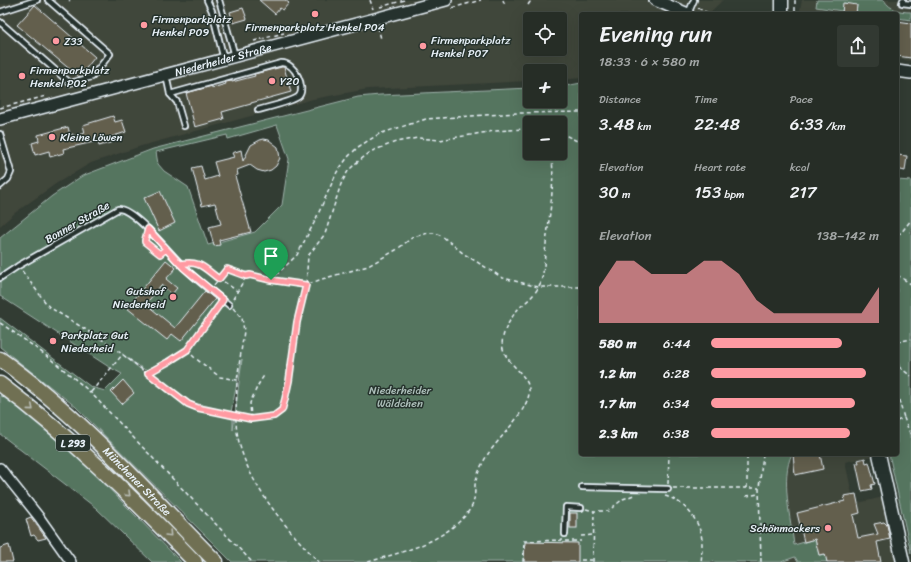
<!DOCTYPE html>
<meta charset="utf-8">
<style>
body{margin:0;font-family:Sriracha,sans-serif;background:#323932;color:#f1f3f6;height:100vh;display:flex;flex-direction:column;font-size:15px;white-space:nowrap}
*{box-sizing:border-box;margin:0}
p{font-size:13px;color:#a4a8a7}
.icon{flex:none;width:22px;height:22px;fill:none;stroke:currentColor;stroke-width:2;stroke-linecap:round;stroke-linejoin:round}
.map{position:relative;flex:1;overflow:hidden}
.drawer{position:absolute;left:579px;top:12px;width:320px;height:444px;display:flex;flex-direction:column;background:#262d26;border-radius:4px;box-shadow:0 4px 16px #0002,0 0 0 1px #424943}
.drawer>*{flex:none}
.fabs{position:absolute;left:523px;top:12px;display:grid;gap:8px}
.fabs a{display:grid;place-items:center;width:44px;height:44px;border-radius:4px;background:#262d26;box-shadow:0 4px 16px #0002,0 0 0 1px #424943;font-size:20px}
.pin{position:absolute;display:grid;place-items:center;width:34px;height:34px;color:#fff;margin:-41px -17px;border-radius:50% 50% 50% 0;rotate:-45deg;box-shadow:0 0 4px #0007}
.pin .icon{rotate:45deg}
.round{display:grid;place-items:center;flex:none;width:42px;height:42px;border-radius:4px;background:#323932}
.overview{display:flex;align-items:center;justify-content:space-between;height:68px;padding:0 20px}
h1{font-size:22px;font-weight:600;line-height:30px}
.stats{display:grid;grid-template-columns:repeat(3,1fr);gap:6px;height:68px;padding:4px 20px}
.stats div{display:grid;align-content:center}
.stats b{font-size:17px;font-weight:600}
.stats small{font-size:11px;font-weight:400}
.stats p{font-size:11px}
.chart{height:112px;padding:8px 20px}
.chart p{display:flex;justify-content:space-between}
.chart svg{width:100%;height:72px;margin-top:4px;fill:#ff9aa2;opacity:.7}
ul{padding:0 20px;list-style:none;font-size:13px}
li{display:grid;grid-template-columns:64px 48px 1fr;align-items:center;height:30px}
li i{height:10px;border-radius:5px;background:#ff9aa2}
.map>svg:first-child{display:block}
</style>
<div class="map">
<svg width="911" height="562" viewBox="0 0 911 562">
<rect width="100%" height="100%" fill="#323c33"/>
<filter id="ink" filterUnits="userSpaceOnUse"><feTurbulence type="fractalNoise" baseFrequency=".025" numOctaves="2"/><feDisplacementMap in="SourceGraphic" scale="8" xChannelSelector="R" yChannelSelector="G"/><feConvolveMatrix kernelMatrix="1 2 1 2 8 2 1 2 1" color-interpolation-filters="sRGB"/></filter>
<g filter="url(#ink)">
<g fill="#41463b" fill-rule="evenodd">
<path d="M21,0H723L708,14H581V78L560,80V71H530V81L368,89L313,99L141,146L91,163L57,183L16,212L0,226V5ZM530,19H560V49H530Z"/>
<polygon points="802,0 911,0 911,61 897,59 897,14 799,14"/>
<polygon points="773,454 872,454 873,456 845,462 852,494 856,494 858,503 883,497 898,562 772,562"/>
</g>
<g fill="#54745e" stroke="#9eb2ab" fill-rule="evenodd">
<path d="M817,0H884C890,10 900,12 911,12V20L897,18V14H866L856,13L857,5L844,3L842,11L816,7Z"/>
<path d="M581,83V454H792C780,477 791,520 794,545L815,539L819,555L825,554L827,562H798L795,557L781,562H232L76,407L0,347V318L91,387L105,391L122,374L109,367L0,296V238L52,196L82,176L153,149L358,97L380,95L530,88V101H560V87ZM530,123H560V153H530ZM277,125L289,159L282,205L255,232L208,245L188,187L164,171L158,164L156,152L227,135L228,139ZM125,357L153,375L190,402L231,412L242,359L233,430V419L190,408Z"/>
<polygon points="897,180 911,181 911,553 889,454 897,454"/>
<polygon points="0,395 13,404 82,461 181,562 152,562 96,508 0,434"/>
</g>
<g fill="#645e4d" stroke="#e8f1f8">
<polygon points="259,0 285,0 289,3 283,10 280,8 275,14"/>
<polygon points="843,3 857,5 856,14 842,14"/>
<polygon points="35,5 95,57 79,77 17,25"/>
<polygon points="243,8 247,19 233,23 230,12"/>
<polygon points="897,21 911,23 911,58 897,56"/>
<polygon points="282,67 284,67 291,92 251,103 251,104 222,112 224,119 195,127 186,93 212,86 212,88 226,84 225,82 232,81 232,82 255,76 254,74"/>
<polygon points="113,116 115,122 122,120 126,132 111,137 113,142 99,146 98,141 63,149 64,153 50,157 49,151 35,155 32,143 39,141 38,135 68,127 70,135 73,134 74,136 85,133 83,125"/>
<polygon points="264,139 269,140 278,147 280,158 276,166 271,170 264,172 257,170 250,165 237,170 238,175 235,176 251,232 219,240 220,245 214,246 209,227 221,224 215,203 202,206 192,168 201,166 205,180 218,176 214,162 234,157 232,153 241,150 243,161 251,145 260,140"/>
<polygon points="897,155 907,156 905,171 897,169"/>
<polygon points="160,191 175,223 159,231 144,198"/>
<polygon points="166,260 176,268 166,279 177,288 172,294 161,285 146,304 175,328 205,291 215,299 181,341 172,334 167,340 127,308"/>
<polygon points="123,380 134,393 122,404 111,392"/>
<polygon points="793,454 820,454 823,469 795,475"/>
<polygon points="865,458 866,463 869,462 875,484 871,485 872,489 862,491 856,463 859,463 858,460"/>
<polygon points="856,494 860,513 853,515 858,538 878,534 874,524 884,522 887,525 890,539 877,542 881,562 827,562 825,554 819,555 815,539 804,542 797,513 845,501 844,496"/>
<rect x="570" y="513" width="7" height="15"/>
<polygon points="31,517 33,520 46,538 38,540 34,535 31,536 26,519"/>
<polygon points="525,542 578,543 578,562 524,562"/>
<polygon points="9,545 13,562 0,562 0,548"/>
</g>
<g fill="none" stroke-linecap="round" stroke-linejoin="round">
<defs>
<g id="service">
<polyline points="207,0 212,11 224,60"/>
<polyline points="219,0 235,56"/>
<polyline points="903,0 902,3 911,4"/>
<polyline points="0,12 37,0"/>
<polyline points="688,14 694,0"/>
<polyline points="0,22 70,83 92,77 110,54 48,0"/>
<polyline points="166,75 170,94 177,102 184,126"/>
<path d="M170,94L281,63C295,62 306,88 299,96C295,101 265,108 258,110"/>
<polyline points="0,134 11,172 8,179 0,186"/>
<path d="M0,278L18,266L118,209C133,207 172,256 184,267C197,281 214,293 229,305"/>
<polyline points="582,487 668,489"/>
<polyline points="565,534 566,507 581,508"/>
</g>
<polyline id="minor" points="0,468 39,517 71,562"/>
<g id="tertiary">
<polyline points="655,0 688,14"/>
<polyline points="897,71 911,73"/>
<path id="s1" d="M0,119L446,0"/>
</g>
<g id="secondary">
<polyline points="782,0 782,14"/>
<polyline points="879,454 903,562"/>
</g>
<g id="trunk">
<path id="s2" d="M0,359C80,416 147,492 216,562"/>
<path d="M0,384C71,437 134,499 195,562"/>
</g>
</defs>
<use href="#service" stroke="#e8f1f8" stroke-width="8"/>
<use href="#minor" stroke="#e8f1f8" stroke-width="12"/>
<use href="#tertiary" stroke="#e8f1f8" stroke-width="14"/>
<use href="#secondary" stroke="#e8f1f8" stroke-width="15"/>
<use href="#trunk" stroke="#e8f1f8" stroke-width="17"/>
<g stroke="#e8f1f8" stroke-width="1.5" stroke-dasharray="4 3" stroke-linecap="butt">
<polyline points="69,0 70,1"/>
<polyline points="370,0 373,9"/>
<polyline points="503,0 505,5"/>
<polyline points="795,0 795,14"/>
<polyline points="528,5 530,2 528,0"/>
<polyline points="380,7 405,0"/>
<polyline points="452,8 481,0"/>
<polyline points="698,8 710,14"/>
<polyline points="378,27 381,39"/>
<polyline points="254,41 284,33"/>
<polyline points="0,108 46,96"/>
<polyline points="560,134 567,136 581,143"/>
<polyline points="897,234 901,233 911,220"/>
<polyline points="146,235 145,242 160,254 163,253"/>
<polyline points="188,262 197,263 237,291"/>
<path d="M22,271L49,307L106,342L188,404L198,408L236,416C235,471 283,525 319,562"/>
<polyline points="897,275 911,284"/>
<polyline points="271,280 297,255 314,223 337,172 348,157 358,147 379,134 426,119 517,113 581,112"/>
<polyline points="214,285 227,269 245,276"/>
<polyline points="233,299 247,275 250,275 271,280 306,285 322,279 368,266 396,250 413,237 428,233 435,233 442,236 464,254 503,278 538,287 581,287"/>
<polyline points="233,308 242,318 244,331 237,380"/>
<path d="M0,323C32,344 62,367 91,393L252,562"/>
<polyline points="897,342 911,339"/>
<polyline points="187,350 195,358 220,377 237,380 236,416 251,419 274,416 281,410 289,381 297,322 306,285 308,256 325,234 341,184 348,171 356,163 372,151 396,142 418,138 440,140 494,131 524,129 530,129"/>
<polyline points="897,356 899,367 897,371"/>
<polyline points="899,367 911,376"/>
<polyline points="148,373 168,362 187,350 219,306"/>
<polyline points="91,392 123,354"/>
<polyline points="897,393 904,418"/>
<polyline points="251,419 250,403 258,385 265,374"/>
<polyline points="897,421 904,418 911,436"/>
<polyline points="668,484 669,454"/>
<polyline points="673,488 759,488"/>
<polyline points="747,488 747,454"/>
<path d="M665,496C684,501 700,520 702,540C702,547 702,555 701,562"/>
<polyline points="746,496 759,494"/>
<polyline points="586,509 594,511"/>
<polyline points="581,536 593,535"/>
<polyline points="565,541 581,541"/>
<polyline points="581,560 593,560"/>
<path d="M368,562C398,553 430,546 454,526C461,521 468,513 472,506C475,499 475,491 475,485C477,474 482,463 488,454C498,439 532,407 529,389C527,371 497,360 503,337C505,327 513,315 519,308C526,302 533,297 538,288C545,276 544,258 546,244C549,218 556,178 551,153"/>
<polyline points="523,562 524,541 564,540"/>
<polyline points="593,562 594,511 608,511 623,499 634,495"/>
<polyline points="761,562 759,488 763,454"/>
</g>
<use href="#service" stroke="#26332d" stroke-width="4.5"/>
<use href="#minor" stroke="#26332d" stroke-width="9"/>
<use href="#tertiary" stroke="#26332d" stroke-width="11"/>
<use href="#secondary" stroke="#26332d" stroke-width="12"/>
<use href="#trunk" stroke="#706f52" stroke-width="14"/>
</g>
<defs><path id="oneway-chevron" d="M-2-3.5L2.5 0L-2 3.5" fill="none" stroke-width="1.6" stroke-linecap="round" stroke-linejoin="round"/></defs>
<g stroke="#b8bdb6">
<use href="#oneway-chevron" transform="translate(31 408) rotate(40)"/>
<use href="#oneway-chevron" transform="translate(128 494) rotate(44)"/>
<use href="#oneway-chevron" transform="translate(169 534) rotate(46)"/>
</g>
</g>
<g fill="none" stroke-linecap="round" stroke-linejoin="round" filter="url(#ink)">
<defs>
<path id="route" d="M271,280L250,275L246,276L227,269L219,279C204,268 200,260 180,264C169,252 159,241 148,229L145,240V242L160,254L166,249L184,268L223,300L187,350L168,362L148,373L188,404L198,408L251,419L274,416L282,410L285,399L289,381L297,322L306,285L271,280"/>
</defs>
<use href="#route" stroke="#fff" stroke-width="8"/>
<use href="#route" stroke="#ff9aa2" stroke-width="5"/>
</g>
<g fill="#ff9aa2" stroke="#26332d" stroke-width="1.5">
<circle cx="315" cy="14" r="4"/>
<circle cx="144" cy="25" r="4"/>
<circle cx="56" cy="41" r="4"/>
<circle cx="423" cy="46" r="4"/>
<circle cx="22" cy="76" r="4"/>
<circle cx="272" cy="81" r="4"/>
<circle cx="52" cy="137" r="4"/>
<circle cx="173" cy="297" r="4"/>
<circle cx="53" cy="341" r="4"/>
<circle cx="828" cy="528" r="4"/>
</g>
<g text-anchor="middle" stroke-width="3" stroke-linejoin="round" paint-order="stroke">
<rect fill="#26332d" stroke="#aeb8bb" stroke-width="1" x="56" y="435" width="34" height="16" rx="3"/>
<g font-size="10" font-weight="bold" fill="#e8f1f8">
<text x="73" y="447">L 293</text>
</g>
<g font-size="11" fill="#e8f1f8" stroke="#26332d" text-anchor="start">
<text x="152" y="23">Firmenparkplatz<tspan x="152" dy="13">Henkel P09</tspan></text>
<text x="315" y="31" text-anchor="middle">Firmenparkplatz Henkel P04</text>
<text x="431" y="44">Firmenparkplatz<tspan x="431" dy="13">Henkel P07</tspan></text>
<text x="64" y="45">Z33</text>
<text x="30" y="74">Firmenparkplatz<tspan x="30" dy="13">Henkel P02</tspan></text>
<text x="280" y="85">Y20</text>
<text x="60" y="141">Kleine Löwen</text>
<text x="165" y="295" text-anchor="end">Gutshof<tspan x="165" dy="13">Niederheid</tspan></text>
<text x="61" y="339">Parkplatz Gut<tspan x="61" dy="13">Niederheid</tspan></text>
<text x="820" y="532" text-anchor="end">Schönmackers</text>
</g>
<g font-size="11" fill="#e8f1f8" stroke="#26332d">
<text dy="4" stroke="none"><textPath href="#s1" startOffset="231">Niederheider Straße</textPath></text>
<text transform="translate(77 222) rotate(-30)" y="4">Bonner Straße</text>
<text dy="4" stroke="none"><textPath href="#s2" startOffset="184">Münchener Straße</textPath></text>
</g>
<g font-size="11" fill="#adbfba" stroke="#26332d">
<text x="400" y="394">Niederheider<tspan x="400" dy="13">Wäldchen</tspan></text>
</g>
</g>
</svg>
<div class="fabs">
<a><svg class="icon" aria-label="locate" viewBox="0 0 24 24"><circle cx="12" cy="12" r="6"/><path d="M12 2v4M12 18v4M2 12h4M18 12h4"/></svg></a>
<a>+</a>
<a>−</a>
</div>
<div class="pin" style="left:271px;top:280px;background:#1e9e55"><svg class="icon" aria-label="arrive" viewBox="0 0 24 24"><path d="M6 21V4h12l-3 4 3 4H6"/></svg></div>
<section class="drawer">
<div class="overview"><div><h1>Evening run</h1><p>18:33 · 6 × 580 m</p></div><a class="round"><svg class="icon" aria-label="share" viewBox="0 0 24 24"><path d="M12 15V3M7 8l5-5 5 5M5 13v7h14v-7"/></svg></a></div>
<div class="stats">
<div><p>Distance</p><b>3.48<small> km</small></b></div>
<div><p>Time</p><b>22:48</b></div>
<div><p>Pace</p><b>6:33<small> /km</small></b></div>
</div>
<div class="stats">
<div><p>Elevation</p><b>30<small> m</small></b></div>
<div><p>Heart rate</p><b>153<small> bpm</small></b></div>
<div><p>kcal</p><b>217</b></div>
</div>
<div class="chart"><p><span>Elevation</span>138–142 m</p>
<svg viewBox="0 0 160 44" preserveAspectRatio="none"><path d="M0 44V22L10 6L20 6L30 14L40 14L50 14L60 6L70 6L80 14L90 30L100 38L110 38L120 38L130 38L140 38L150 38L160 22V44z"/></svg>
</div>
<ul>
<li><b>580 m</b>6:44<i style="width:78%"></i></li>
<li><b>1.2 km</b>6:28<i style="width:92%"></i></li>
<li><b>1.7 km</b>6:34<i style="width:86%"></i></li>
<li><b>2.3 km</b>6:38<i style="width:83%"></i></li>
</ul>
</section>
</div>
